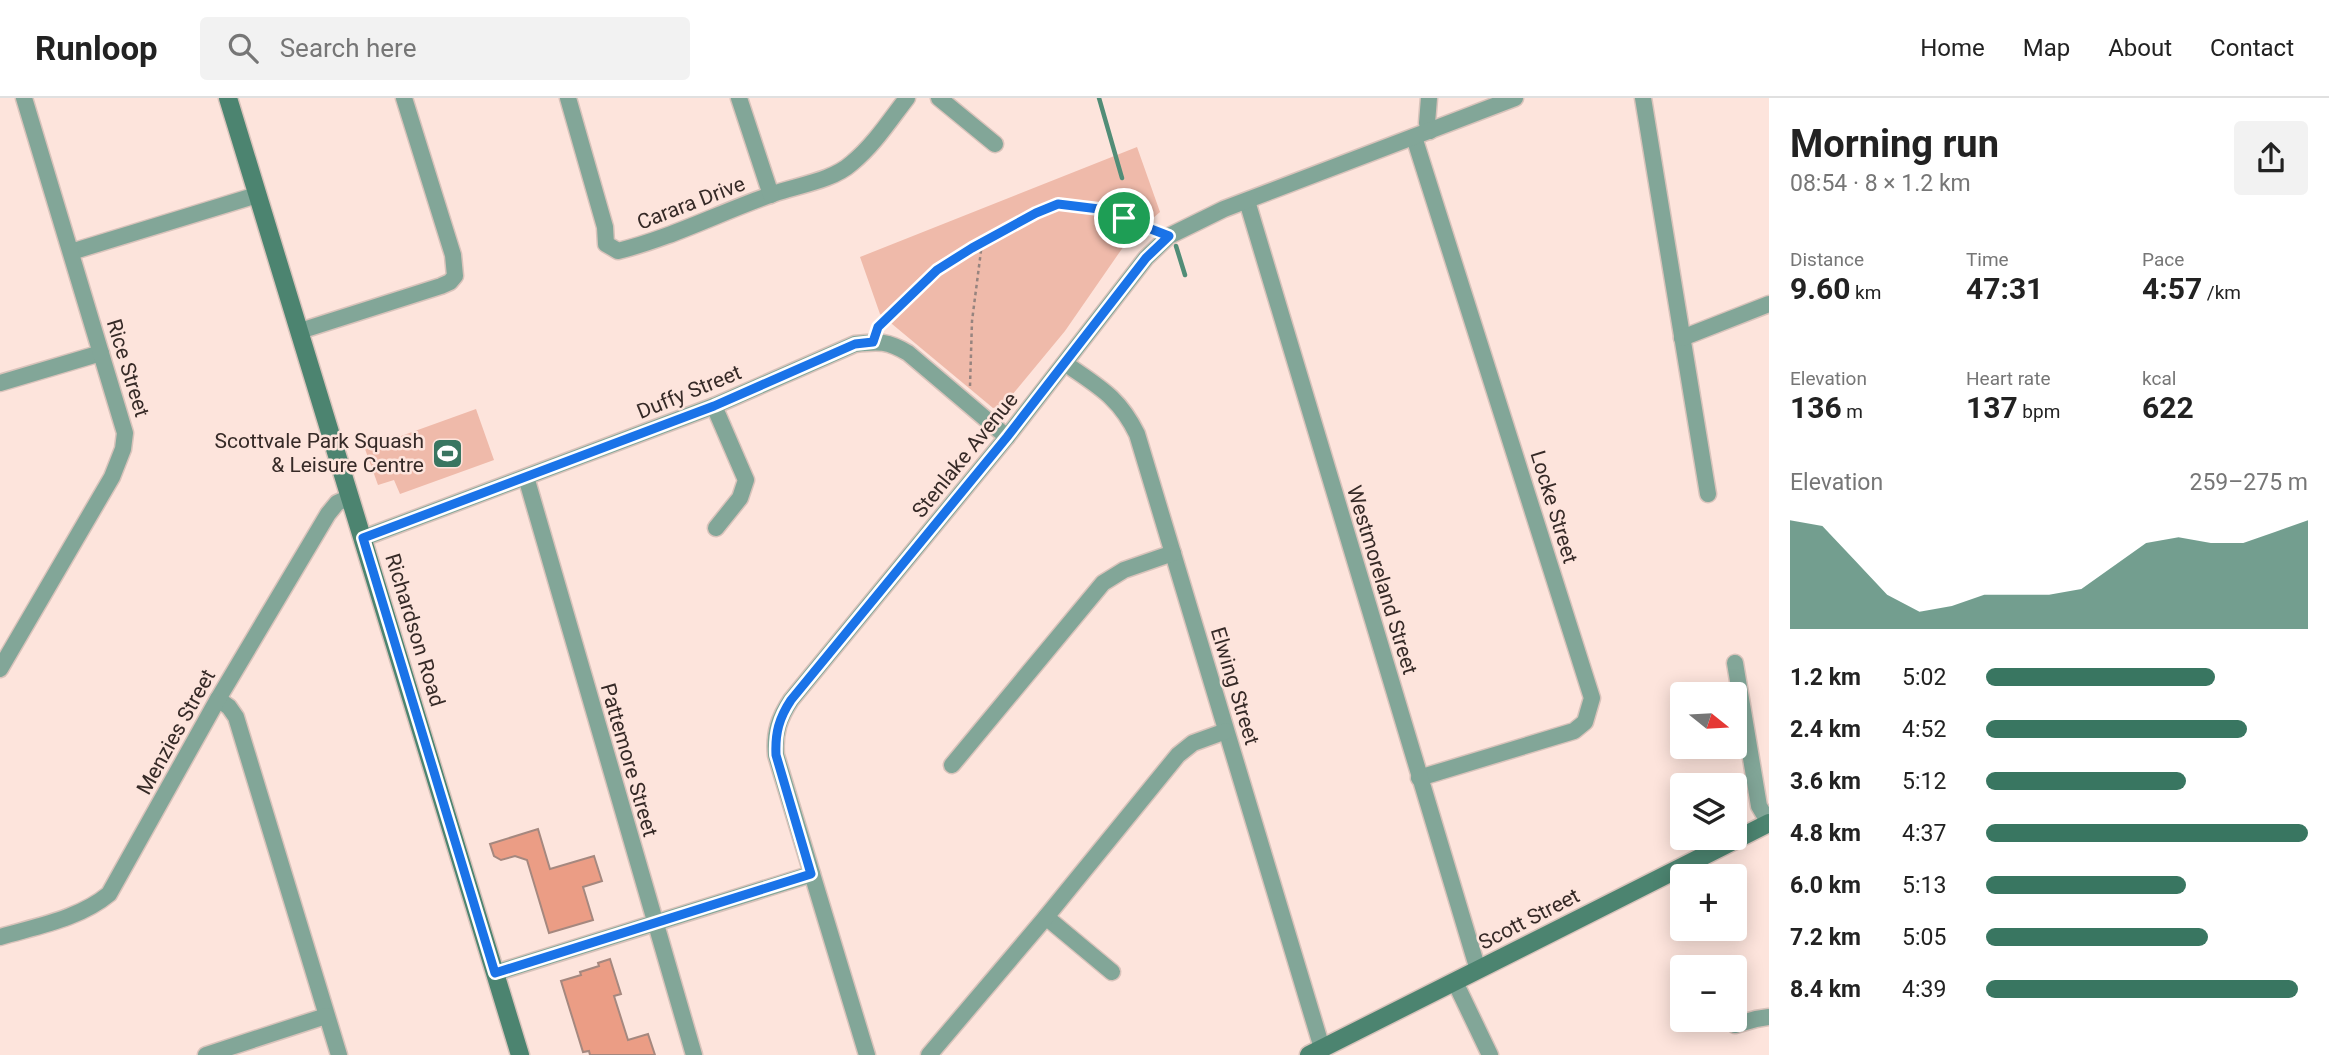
<!DOCTYPE html>
<meta charset="utf-8">
<style>
body{margin:0;font-family:Roboto,sans-serif;background:#f2f2f2;color:#222;height:100vh;display:flex;flex-direction:column;font-size:26px;white-space:nowrap}
*{box-sizing:border-box;margin:0}
p{font-size:23px;color:#767676}
.icon{flex:none;width:38px;height:38px;fill:none;stroke:currentColor;stroke-width:2;stroke-linecap:round;stroke-linejoin:round}
.map{position:relative;flex:1;overflow:hidden}
.sheet{display:flex;flex-direction:column;background:#fff;width:560px}
.sheet>*{flex:none}
.needle{width:46px;rotate:108deg}
.buttons{position:absolute;left:1670px;top:584px;display:grid;gap:14px}
.buttons a{display:grid;place-items:center;width:77px;height:77px;border-radius:7px;background:#fff;box-shadow:0 4px 18px #0003;font-size:35px}
.pin{position:absolute;display:grid;place-items:center;width:60px;height:60px;color:#fff;margin:-30px;border:4px solid #fff;border-radius:50%;box-shadow:0 2px 7px #0007}
.round{display:grid;place-items:center;flex:none;width:74px;height:74px;border-radius:7px;background:#f2f2f2}
.summary{display:flex;align-items:center;justify-content:space-between;height:119px;padding:0 21px}
h1{font-size:38px;font-weight:700;line-height:52px}
.stats{display:grid;grid-template-columns:repeat(3,1fr);gap:10px;height:119px;padding:7px 21px}
.stats div{display:grid;align-content:center}
.stats b{font-size:30px;font-weight:700}
.stats small{font-size:19px;font-weight:400}
.stats p{font-size:19px}
.chart{height:196px;padding:14px 21px}
.chart p{display:flex;justify-content:space-between}
.chart svg{width:100%;height:126px;margin-top:7px;fill:#397661;opacity:.7}
ul{padding:0 21px;list-style:none;font-size:23px}
li{display:grid;grid-template-columns:112px 84px 1fr;align-items:center;height:52px}
li i{height:18px;border-radius:9px;background:#397661}
header{display:flex;align-items:center;gap:42px;box-sizing:border-box;height:98px;padding:0 35px;background:#fff;border-bottom:2px solid #e0e0e0}
header strong{font-size:33px}
nav{display:flex;gap:38px;margin-inline-start:auto;font-size:24px}
.search{width:490px;height:63px;background:#f2f2f2;display:flex;align-items:center;gap:18px;box-sizing:border-box;padding:0 24px;border-radius:7px;color:#767676;font-size:26px}
main{display:flex;flex:1;min-height:0}
.map>svg:first-child{display:block}
</style>
<header>
<strong>Runloop</strong>
<div class="search"><svg class="icon" aria-label="search" viewBox="0 0 24 24"><circle cx="10" cy="10" r="6"/><path d="M15 15l6 6"/></svg>Search here</div>
<nav><a>Home</a><a>Map</a><a>About</a><a>Contact</a></nav>
</header>
<main>
<div class="map">
<svg width="1769" height="957" viewBox="0 0 1769 957">
<rect width="100%" height="100%" fill="#fde4dc"/>
<g fill="#efbaaa">
<polygon points="1137,49 1160,114 1128,142 1065,233 1003,308 993,310 880,216 860,159"/>
<polygon points="476,311 494,362 400,396 394,382 378,387 365,351"/>
</g>
<g fill="none" stroke-linecap="round" stroke-linejoin="round">
<g stroke="#518d77" stroke-width="4.5">
<polyline points="1099,0 1122,80"/>
<polyline points="1176,148 1185,177"/>
</g>
</g>
<g fill="#eb9d85" stroke="#a5887f" stroke-width="2">
<polygon points="538,731 550,771 594,758 602,783 583,789 593,822 549,835 527,762 515,758 501,762 494,758 490,746"/>
<polygon points="610,861 621,896 614,898 628,942 648,936 655,957 590,957 589,953 583,954 561,883 581,877 580,874 599,868 598,865"/>
</g>
<g fill="none" stroke-linecap="round" stroke-linejoin="round">
<defs>
<g id="street">
<path d="M568,0L605,129L606,146L618,153C671,140 721,114 773,96C798,87 832,83 852,65C874,47 890,22 907,0"/>
<polyline points="739,0 771,97"/>
<polyline points="939,0 995,46"/>
<polyline points="1429,0 1427,25 1430,33"/>
<polyline points="1643,0 1708,396"/>
<polyline points="1414,39 1592,600 1585,624 1574,633 1419,680"/>
<polyline points="1247,103 1478,872"/>
<polyline points="71,154 257,97"/>
<polyline points="300,233 441,188 450,184 455,178 453,157 404,0"/>
<polyline points="1682,240 1769,206"/>
<path d="M1066,266C1099,289 1119,299 1137,336L1322,950"/>
<polyline points="0,285 101,255"/>
<polyline points="714,308 746,382 740,400 716,430"/>
<polyline points="526,379 694,957"/>
<path d="M363,440L714,308L855,246C879,243 888,243 908,255L1007,339"/>
<polyline points="1735,565 1759,708 1769,725"/>
<polyline points="0,571 112,379 123,351 125,335 24,0"/>
<polyline points="218,601 229,609 236,619 339,957"/>
<polyline points="952,667 1103,485 1124,472 1173,455"/>
<polyline points="1046,819 1112,874"/>
<path d="M0,839C37,828 79,821 109,796L218,601L328,416L337,405L350,399"/>
<polyline points="495,875 812,776"/>
<polyline points="1455,884 1490,957"/>
<polyline points="1735,927 1756,921 1769,919"/>
<polyline points="206,957 326,918"/>
<path d="M867,957L776,657C774,635 779,620 791,602L1007,339L1146,160L1169,138L1224,111L1515,0"/>
<polyline points="929,957 1046,819 1178,657 1193,645 1226,633"/>
</g>
<g id="secondary">
<polyline points="228,0 520,957"/>
<polyline points="1309,957 1769,725"/>
</g>
</defs>
<use href="#street" stroke="#d9c3bb" stroke-width="19"/>
<use href="#secondary" stroke="#d9c3bb" stroke-width="21"/>
<g stroke="#97847f" stroke-width="2.5" stroke-dasharray="3.5 3.5" stroke-linecap="butt">
<polyline points="877,231 937,172 972,150 1036,115 1058,106 1099,111 1154,131"/>
<polyline points="970,288 972,223 982,145"/>
</g>
<use href="#street" stroke="#82a698" stroke-width="16"/>
<use href="#secondary" stroke="#4c8470" stroke-width="18"/>
</g>
<g fill="none" stroke-linecap="round" stroke-linejoin="round">
<defs>
<path id="route" d="M1058,106L1099,111L1169,138L1146,160L1007,339L791,602C779,620 775,635 776,657L811,776L495,875L363,440L714,308L855,246L873,244L878,229L937,172L972,150L1036,115Z"/>
</defs>
<use href="#route" stroke="#fff" stroke-width="14"/>
<use href="#route" stroke="#1a73e8" stroke-width="9"/>
</g>
<defs>
<symbol id="stadium-square" viewBox="-11 -11 22 22"><rect x="-9" y="-9" width="18" height="18" rx="4" fill="#397661" stroke="#fde4dc"/><path d="M0-5a6.5 5 0 1 0 0 10a6.5 5 0 1 0 0-10ZM-3.5-1.8h7v3.6h-7Z" fill="#fff"/></symbol>
</defs>
<g fill-rule="evenodd">
<use href="#stadium-square" x="430" y="338" width="35" height="35"/>
</g>
<g text-anchor="middle" stroke-width="5" stroke-linejoin="round" paint-order="stroke">
<g font-size="21" fill="#362a27" stroke="#fde4dc">
<text transform="translate(691 105) rotate(-21)" y="7">Carara Drive</text>
<text transform="translate(128 270) rotate(73)" y="7">Rice Street</text>
<text transform="translate(689 294) rotate(-22)" y="7">Duffy Street</text>
<text transform="translate(965 357) rotate(-51)" y="7">Stenlake Avenue</text>
<text transform="translate(1554 409) rotate(73)" y="7">Locke Street</text>
<text transform="translate(1382 482) rotate(73)" y="7">Westmoreland Street</text>
<text transform="translate(415 532) rotate(73)" y="7">Richardson Road</text>
<text transform="translate(1235 588) rotate(73)" y="7">Elwing Street</text>
<text transform="translate(176 634) rotate(-61)" y="7">Menzies Street</text>
<text transform="translate(629 662) rotate(74)" y="7">Pattemore Street</text>
<text transform="translate(1529 821) rotate(-27)" y="7">Scott Street</text>
</g>
<g font-size="21" fill="#362a27" stroke="#fde4dc" text-anchor="end">
<text x="424" y="350">Scottvale Park Squash<tspan x="424" dy="24">&amp; Leisure Centre</tspan></text>
</g>
</g>
</svg>
<div class="buttons">
<a><svg class="needle" viewBox="-14 -14 28 28"><path d="M0-13l5 13h-10z" fill="#e53935"/><path d="M0 13l5-13h-10z" fill="#767676"/></svg></a>
<a><svg class="icon" aria-label="layers" viewBox="0 0 24 24"><path d="M12 4l9 5-9 5-9-5zM3 14l9 5 9-5"/></svg></a>
<a>+</a>
<a>−</a>
</div>
<div class="pin" style="left:1124px;top:120px;background:#1e9e55"><svg class="icon" aria-label="arrive" viewBox="0 0 24 24"><path d="M6 21V4h12l-3 4 3 4H6"/></svg></div>
</div>
<section class="sheet">
<div class="summary"><div><h1>Morning run</h1><p>08:54 · 8 × 1.2 km</p></div><a class="round"><svg class="icon" aria-label="share" viewBox="0 0 24 24"><path d="M12 15V3M7 8l5-5 5 5M5 13v7h14v-7"/></svg></a></div>
<div class="stats">
<div><p>Distance</p><b>9.60<small> km</small></b></div>
<div><p>Time</p><b>47:31</b></div>
<div><p>Pace</p><b>4:57<small> /km</small></b></div>
</div>
<div class="stats">
<div><p>Elevation</p><b>136<small> m</small></b></div>
<div><p>Heart rate</p><b>137<small> bpm</small></b></div>
<div><p>kcal</p><b>622</b></div>
</div>
<div class="chart"><p><span>Elevation</span>259–275 m</p>
<svg viewBox="0 0 160 44" preserveAspectRatio="none"><path d="M0 44V6L10 8L20 20L30 32L40 38L50 36L60 32L70 32L80 32L90 30L100 22L110 14L120 12L130 14L140 14L150 10L160 6V44z"/></svg>
</div>
<ul>
<li><b>1.2 km</b>5:02<i style="width:71%"></i></li>
<li><b>2.4 km</b>4:52<i style="width:81%"></i></li>
<li><b>3.6 km</b>5:12<i style="width:62%"></i></li>
<li><b>4.8 km</b>4:37<i style="width:100%"></i></li>
<li><b>6.0 km</b>5:13<i style="width:62%"></i></li>
<li><b>7.2 km</b>5:05<i style="width:69%"></i></li>
<li><b>8.4 km</b>4:39<i style="width:97%"></i></li>
</ul>
</section>
</main>
